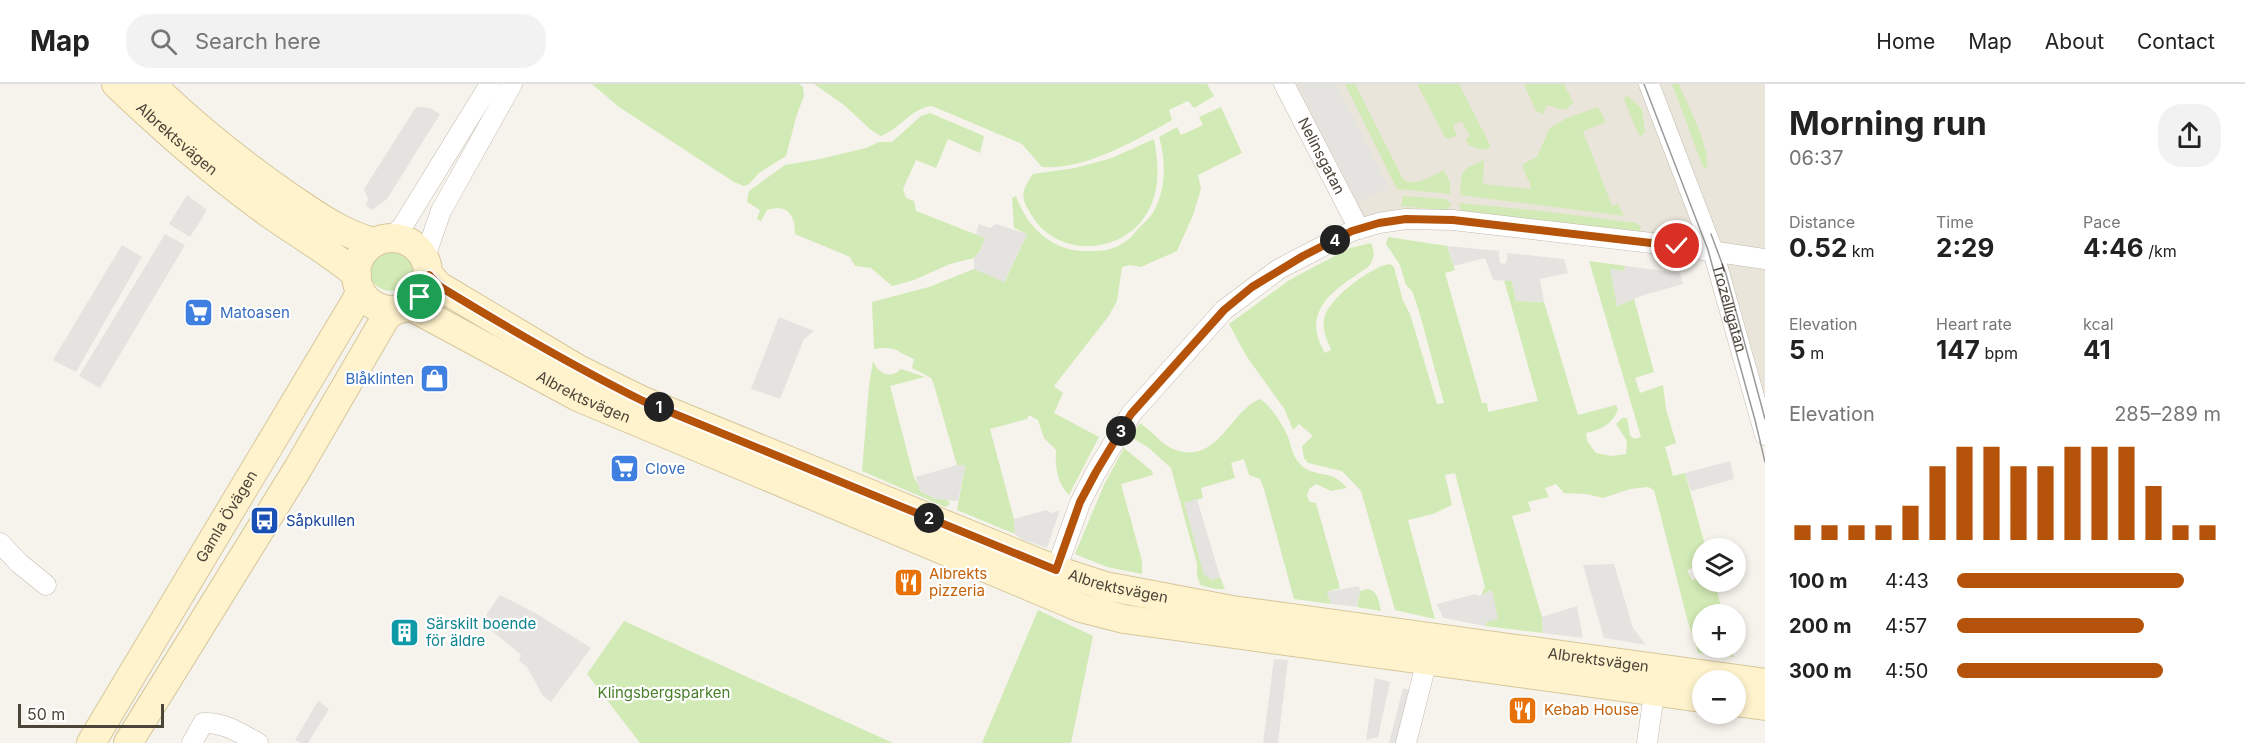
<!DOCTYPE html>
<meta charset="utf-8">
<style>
body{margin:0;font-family:Inter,sans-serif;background:#f2f2f2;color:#222;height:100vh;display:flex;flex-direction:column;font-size:22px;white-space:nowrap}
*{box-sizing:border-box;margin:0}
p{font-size:20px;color:#767676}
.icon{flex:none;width:33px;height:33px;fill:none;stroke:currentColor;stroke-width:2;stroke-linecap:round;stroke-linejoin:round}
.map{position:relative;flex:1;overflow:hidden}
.details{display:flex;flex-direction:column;background:#fff;width:480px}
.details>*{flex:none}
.tools{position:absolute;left:1692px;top:454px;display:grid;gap:12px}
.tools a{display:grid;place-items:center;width:54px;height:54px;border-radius:50%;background:#fff;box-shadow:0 3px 9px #0003;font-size:30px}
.scale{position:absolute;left:18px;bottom:15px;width:146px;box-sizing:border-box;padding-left:6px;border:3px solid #4b4439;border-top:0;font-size:16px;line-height:21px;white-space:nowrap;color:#4b4439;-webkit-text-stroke:4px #fff;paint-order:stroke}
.pin{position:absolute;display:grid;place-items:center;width:51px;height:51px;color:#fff;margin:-26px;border:3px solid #fff;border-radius:50%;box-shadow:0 2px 6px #0007}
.km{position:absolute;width:30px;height:30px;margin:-15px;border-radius:50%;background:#222;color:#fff;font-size:16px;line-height:30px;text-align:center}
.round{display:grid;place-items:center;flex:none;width:63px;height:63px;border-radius:24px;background:#f2f2f2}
.overview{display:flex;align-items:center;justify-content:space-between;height:102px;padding:0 24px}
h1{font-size:33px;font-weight:700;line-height:45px}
.figures{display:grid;grid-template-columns:repeat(3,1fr);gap:9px;height:102px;padding:6px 24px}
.figures div{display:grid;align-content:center}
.figures b{font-size:26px;font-weight:700}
.figures small{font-size:16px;font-weight:400}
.figures p{font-size:16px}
.chart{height:168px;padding:12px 24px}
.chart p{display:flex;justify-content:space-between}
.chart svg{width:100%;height:108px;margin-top:6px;stroke:#b45309;stroke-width:6}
ul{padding:0 24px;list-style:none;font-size:20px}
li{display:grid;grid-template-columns:96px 72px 1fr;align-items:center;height:45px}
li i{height:15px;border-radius:8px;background:#b45309}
header{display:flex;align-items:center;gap:36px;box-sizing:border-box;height:84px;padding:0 30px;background:#fff;border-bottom:2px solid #e0e0e0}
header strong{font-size:28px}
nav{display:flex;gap:33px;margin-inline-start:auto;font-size:21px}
.search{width:420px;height:54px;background:#f2f2f2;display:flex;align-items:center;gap:15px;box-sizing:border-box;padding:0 21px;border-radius:24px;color:#767676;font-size:22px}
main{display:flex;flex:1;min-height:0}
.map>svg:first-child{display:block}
</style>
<header>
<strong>Map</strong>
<div class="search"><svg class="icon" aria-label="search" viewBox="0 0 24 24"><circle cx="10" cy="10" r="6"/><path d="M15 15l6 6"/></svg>Search here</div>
<nav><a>Home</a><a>Map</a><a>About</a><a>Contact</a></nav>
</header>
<main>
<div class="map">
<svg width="1765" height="659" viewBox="0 0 1765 659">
<rect width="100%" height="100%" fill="#f6f3ec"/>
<polygon fill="#eae5da" points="1284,0 1765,0 1765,351 1713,167 1532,144 1359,145"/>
<g fill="#d2eab5">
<polygon points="592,0 799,0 803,3 804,12 797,30 786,72 759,89 749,100 744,102 734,98 619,23"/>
<path d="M814,0H1207L1214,12L1194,24L1188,17L1169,26L1172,36C1137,56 1083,87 1042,83L1022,60L932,22C911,24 900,45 881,52L871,46L844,21Z"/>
<path d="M1345,0H1355L1403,95C1415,104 1432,92 1444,86L1450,98V110L1397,105Z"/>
<polygon points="1417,0 1459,0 1491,63 1483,66 1470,62 1465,56 1470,52 1461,37 1453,41 1457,52 1446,55"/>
<path d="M1524,0H1564L1573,18C1565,31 1558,23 1547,21L1543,30L1536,27Z"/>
<path d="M1672,0H1679C1687,20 1711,65 1707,84L1703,83Z"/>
<polygon points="1627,11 1642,25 1645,49 1641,52 1638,50 1624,15"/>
<path d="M1221,23L1242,69L1198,91L1201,105L1193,131L1177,167L1141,183L1130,181L1122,183L1117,217L1108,233L1054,302L1063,309L1054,329L1099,353L1069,411C1057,399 1055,382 1056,366L1044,354L1038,336L1029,331L1027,335L990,345L1014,435L1015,450L957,426L965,382L957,381L934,301L931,294L912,284L914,275C893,267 899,262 874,265L872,218L929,203L974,185L1005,197L1027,150L1014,144L1012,114L1016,112C1028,146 1056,170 1093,167C1102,167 1111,166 1120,161C1128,157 1134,150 1140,143C1145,138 1152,132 1155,125C1166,104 1166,76 1159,53L1177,43L1181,51L1203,41L1199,33Z"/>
<path d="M1598,23L1606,38L1583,47L1612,122L1618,120L1624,132L1460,111C1462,84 1460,87 1484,76L1483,100L1531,105C1530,95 1523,90 1523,80L1537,73L1549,45L1565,35Z"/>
<path d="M930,29L984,52L980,69L948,55L936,84L916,76L903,105L906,114L914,117L916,127L985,154L981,165L974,174L950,180L914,196L892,202L871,184L855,182L850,173L795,150C795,131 788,120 767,126L761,137L757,135L760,126L747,118L749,107L785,81L820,75L866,64L879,58H892L921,32Z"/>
<path d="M1154,55C1158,77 1160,98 1152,119C1133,168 1064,178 1034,135C1021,115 1019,110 1033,90L1075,84L1112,74Z"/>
<polygon points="1403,112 1446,115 1451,120 1449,124 1443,126 1401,122"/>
<polygon points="1459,119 1543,127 1636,139 1641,143 1640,147 1461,128"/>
<path d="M1388,153L1447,162L1455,186L1445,189L1482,319H1487L1488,328L1538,317L1504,196L1512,197L1516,217L1544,218L1578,331L1616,321L1618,326C1612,340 1601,346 1586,349L1587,357L1596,369L1611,372L1626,370L1627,357L1616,340L1622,334H1627L1630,351L1634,355L1641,353L1589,177L1626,182L1623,187L1611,185L1617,222L1634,215L1654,288L1635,294L1640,309L1663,301L1666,325L1676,359L1665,363L1673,392L1685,389L1706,465H1702V480L1687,486L1692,496L1702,493V498H1715L1723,531H1702V564H1721L1722,566L1731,564L1734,573L1698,569L1688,538L1654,406L1648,403L1630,405L1603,414L1586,410L1564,409L1556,400L1545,404L1549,413L1528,418L1531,427L1512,432L1542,533L1543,549L1485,542L1492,506L1481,511L1485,503L1455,389L1445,391L1452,421L1433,430L1408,436L1435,535L1395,526L1361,407L1342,387L1308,379L1304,374L1302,362L1313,352L1299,340L1293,346L1285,326L1247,273L1229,240L1291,195L1350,164L1371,159C1375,169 1375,174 1368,183C1336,205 1299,225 1325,269L1331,266C1327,256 1322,245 1324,235C1327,215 1372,182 1390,180L1394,183L1403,217L1410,230L1437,320L1444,319L1419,227L1412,207L1406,201L1400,181L1386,160Z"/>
<circle cx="391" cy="184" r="23"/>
<path d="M873,277C878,289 890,296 901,285L925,293L890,302L914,394L918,400L920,407L936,415H947L950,420L945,423L862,387L869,302Z"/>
<path d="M1260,315C1272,323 1282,340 1288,353C1292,364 1293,374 1302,382C1318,395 1331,384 1347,404L1331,407L1316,400L1309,405L1307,412L1310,418L1316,419L1340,504L1327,508L1331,520L1294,515L1264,405L1260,395L1249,391L1244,375L1231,379L1235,394L1201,404L1203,414L1184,419L1212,496L1220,493L1225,505H1216L1200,501L1197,491V480L1171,384L1149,364L1131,353L1140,339C1151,346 1161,360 1173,365C1218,383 1230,326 1260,315Z"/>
<polygon points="1124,364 1152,387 1153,391 1121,400 1142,477 1142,490 1107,483 1075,470 1104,401"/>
<path d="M1368,505C1378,507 1379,518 1381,527L1357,523L1360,507Z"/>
<polygon points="1038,526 1093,552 1071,659 982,659"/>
<polygon points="624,537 893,659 640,659 587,590"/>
</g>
<g fill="#e5e3e0">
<polygon points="1307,0 1336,0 1388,103 1358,118 1299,3"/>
<polygon points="416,23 430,24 440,30 387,115 372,126 366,121 368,115 364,105"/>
<polygon points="187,111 207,126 190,153 169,140"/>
<polygon points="979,140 990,144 996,140 1027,150 1004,198 974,185 974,174 981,165 985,154 976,150"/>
<polygon points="165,150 185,161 100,304 79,292"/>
<polygon points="122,161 142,173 76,288 53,276"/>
<polygon points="1447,162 1499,167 1500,179 1505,180 1507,176 1507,169 1564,175 1568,189 1540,195 1544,218 1516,217 1512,197 1493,196 1485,174 1454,182"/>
<polygon points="1626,182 1680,189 1683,200 1644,211 1617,222 1610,185 1623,187"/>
<polygon points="779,233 814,247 804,255 780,315 751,305"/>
<polygon points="1730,377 1734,395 1691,407 1685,389"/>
<polygon points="957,381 965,382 958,417 936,415 920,407 916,393"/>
<polygon points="1197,415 1220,493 1212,496 1204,491 1184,419"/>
<polygon points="1046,426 1052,429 1060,426 1047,464 1021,455 1015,450 1014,435"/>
<polygon points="1614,480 1633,544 1646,561 1604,554 1583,481"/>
<polygon points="1359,502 1360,507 1357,523 1331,520 1327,508"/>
<polygon points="1492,506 1498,535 1487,538 1485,542 1443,534 1437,520 1475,510 1479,512"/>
<polygon points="500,511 537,530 591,564 551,618 543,612 527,583 519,577 521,571 491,546 495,538 486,531"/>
<polygon points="1577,522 1583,554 1543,549 1542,533"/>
<polygon points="1274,575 1288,576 1278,659 1263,659"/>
<polygon points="1375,594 1390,598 1378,653 1366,656"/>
<polygon points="1403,604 1414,607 1402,659 1389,659"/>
<polygon points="318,617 329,625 308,659 301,659 295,656"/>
</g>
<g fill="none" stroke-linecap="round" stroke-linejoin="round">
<defs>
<g id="street">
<path id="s1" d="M1284,0L1359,145"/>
<path id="s2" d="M1649,0L1713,167L1765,351"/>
<polyline points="390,154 402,143 490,0"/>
<polyline points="425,173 441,127 512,0"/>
<polyline points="0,459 19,479 46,501"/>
<polyline points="1052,497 1080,419 1096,388 1131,330 1224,226 1279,185 1352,147 1379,139 1406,135 1453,136 1677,162 1765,175"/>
<path d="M192,659L203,639C224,638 240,649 258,659"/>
<polyline points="1406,659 1430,564"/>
<polyline points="1647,659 1656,596"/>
</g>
<g id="secondary">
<path id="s3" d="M116,0C163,45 211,87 263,125C294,148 328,166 357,191"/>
<path d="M151,0C195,43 243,81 294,116C319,133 345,151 374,158"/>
<circle cx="392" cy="190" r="36"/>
<path id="s4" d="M429,191L439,202L578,285L643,317L1056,486L1105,502L1232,526L1765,599"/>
<path id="s5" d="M410,222L578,313L1081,524L1124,535L1702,614"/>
<polyline points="1736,618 1765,622"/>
<path id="s6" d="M91,659L357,215L360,205"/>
<polyline points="128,659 297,386 386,233 395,226"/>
</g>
</defs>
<use href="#street" stroke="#c2bbae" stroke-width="21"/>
<use href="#secondary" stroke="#d6c79b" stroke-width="30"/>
<use href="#street" stroke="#fff" stroke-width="20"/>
<use href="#secondary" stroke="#fff3cd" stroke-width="28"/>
<g stroke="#9a9a9a" stroke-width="1.5">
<polyline points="1644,0 1708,166 1755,336 1765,378"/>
<polyline points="1711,150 1726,190 1765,335"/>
</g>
</g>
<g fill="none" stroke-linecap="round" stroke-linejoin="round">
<defs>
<path id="route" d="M420,213L422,211L429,191L439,202C506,243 573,282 643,317L1056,486L1080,418L1096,388L1131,330L1224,226L1252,203L1303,172L1352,147L1379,139L1406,135L1453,136L1677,162"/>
</defs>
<use href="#route" stroke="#fff" stroke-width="12"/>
<use href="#route" stroke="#b45309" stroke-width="8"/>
</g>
<defs>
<symbol id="supermarket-square" viewBox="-11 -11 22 22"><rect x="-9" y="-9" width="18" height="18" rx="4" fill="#3f7fe0" stroke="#fff"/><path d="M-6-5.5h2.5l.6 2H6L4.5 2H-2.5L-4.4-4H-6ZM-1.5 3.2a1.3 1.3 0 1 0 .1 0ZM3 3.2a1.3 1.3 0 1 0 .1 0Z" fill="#fff"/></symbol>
<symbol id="shop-square" viewBox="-11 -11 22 22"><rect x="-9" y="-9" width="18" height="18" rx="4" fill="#3f7fe0" stroke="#fff"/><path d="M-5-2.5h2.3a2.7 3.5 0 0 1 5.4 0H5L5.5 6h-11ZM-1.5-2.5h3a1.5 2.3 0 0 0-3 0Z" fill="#fff"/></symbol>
<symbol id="bus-square" viewBox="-11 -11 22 22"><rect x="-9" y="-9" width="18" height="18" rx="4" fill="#1a4fb4" stroke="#fff"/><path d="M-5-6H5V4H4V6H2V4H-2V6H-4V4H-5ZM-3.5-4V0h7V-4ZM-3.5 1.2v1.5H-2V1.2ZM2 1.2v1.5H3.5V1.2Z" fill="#fff"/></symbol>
<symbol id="restaurant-square" viewBox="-11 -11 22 22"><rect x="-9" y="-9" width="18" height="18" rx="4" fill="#e8710a" stroke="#fff"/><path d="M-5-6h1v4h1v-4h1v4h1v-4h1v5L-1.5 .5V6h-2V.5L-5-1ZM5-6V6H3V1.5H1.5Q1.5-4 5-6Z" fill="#fff"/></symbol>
<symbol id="building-square" viewBox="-11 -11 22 22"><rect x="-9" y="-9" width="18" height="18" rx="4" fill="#0f9aa8" stroke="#fff"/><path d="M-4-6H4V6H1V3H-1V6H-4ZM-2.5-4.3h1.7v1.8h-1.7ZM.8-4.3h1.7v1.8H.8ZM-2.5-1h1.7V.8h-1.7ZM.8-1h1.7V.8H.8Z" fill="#fff"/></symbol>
</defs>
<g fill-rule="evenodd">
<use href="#supermarket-square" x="182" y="212" width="33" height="33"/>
<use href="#shop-square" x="418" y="278" width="33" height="33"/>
<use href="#supermarket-square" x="608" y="368" width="33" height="33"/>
<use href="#bus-square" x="248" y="420" width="33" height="33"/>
<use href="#restaurant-square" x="892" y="482" width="33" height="33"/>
<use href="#building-square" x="388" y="532" width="33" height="33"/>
<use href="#restaurant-square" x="1506" y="610" width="33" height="33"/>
</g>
<g text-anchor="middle" stroke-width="4.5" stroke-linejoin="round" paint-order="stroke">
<g font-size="15" fill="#4b4439" stroke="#fff">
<text dy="5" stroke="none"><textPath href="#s3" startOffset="82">Albrektsvägen</textPath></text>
<text dy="5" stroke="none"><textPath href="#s1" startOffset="81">Nelinsgatan</textPath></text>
<text dy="5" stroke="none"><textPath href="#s2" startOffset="238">Trozelligatan</textPath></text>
<text dy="5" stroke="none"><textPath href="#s5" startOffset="196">Albrektsvägen</textPath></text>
<text dy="5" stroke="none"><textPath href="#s6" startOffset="264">Gamla Övägen</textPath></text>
<text dy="5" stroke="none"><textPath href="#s4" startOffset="760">Albrektsvägen</textPath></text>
<text dy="5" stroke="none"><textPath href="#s4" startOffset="1246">Albrektsvägen</textPath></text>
</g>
<g font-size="15" fill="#366cbe" stroke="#fff" text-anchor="start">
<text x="220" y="234">Matoasen</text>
<text x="414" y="300" text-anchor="end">Blåklinten</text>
<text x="645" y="390">Clove</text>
</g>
<g font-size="15" fill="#164399" stroke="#fff" text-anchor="start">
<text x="286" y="442">Såpkullen</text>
</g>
<g font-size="15" fill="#c56008" stroke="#fff" text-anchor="start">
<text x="929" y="495">Albrekts<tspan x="929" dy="17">pizzeria</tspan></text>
<text x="1544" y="631">Kebab House</text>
</g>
<g font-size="15" fill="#0d838f" stroke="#fff" text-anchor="start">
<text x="426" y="545">Särskilt boende<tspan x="426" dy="17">för äldre</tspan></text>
</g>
<g font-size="15" fill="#4a7f2a" stroke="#fff">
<text x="664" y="614">Klingsbergsparken</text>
</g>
</g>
</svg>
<div class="tools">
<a><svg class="icon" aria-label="layers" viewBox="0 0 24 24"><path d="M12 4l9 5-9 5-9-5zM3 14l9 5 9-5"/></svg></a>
<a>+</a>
<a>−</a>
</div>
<div class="scale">50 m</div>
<div class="pin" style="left:420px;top:213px;background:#1e9e55"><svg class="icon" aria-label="arrive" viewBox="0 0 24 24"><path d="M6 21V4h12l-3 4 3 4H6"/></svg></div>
<div class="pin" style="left:1677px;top:162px;background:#d93025"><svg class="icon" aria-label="check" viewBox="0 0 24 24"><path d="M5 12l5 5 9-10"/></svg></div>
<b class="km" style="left:659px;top:323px">1</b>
<b class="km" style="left:929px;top:434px">2</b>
<b class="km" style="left:1121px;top:347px">3</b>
<b class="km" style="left:1335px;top:156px">4</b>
</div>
<section class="details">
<div class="overview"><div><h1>Morning run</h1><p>06:37</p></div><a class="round"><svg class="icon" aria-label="share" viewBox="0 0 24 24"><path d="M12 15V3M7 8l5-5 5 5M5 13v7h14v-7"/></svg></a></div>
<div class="figures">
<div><p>Distance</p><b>0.52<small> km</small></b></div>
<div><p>Time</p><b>2:29</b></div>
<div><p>Pace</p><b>4:46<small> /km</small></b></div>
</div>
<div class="figures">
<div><p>Elevation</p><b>5<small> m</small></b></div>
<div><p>Heart rate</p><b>147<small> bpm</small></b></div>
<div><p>kcal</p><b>41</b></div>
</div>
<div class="chart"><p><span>Elevation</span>285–289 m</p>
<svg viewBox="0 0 160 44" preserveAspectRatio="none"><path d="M5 44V38M15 44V38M25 44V38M35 44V38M45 44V30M55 44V14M65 44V6M75 44V6M85 44V14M95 44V14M105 44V6M115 44V6M125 44V6M135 44V22M145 44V38M155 44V38"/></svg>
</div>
<ul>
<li><b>100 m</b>4:43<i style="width:86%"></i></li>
<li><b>200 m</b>4:57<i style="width:71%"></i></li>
<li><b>300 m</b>4:50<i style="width:78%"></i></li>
</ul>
</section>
</main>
